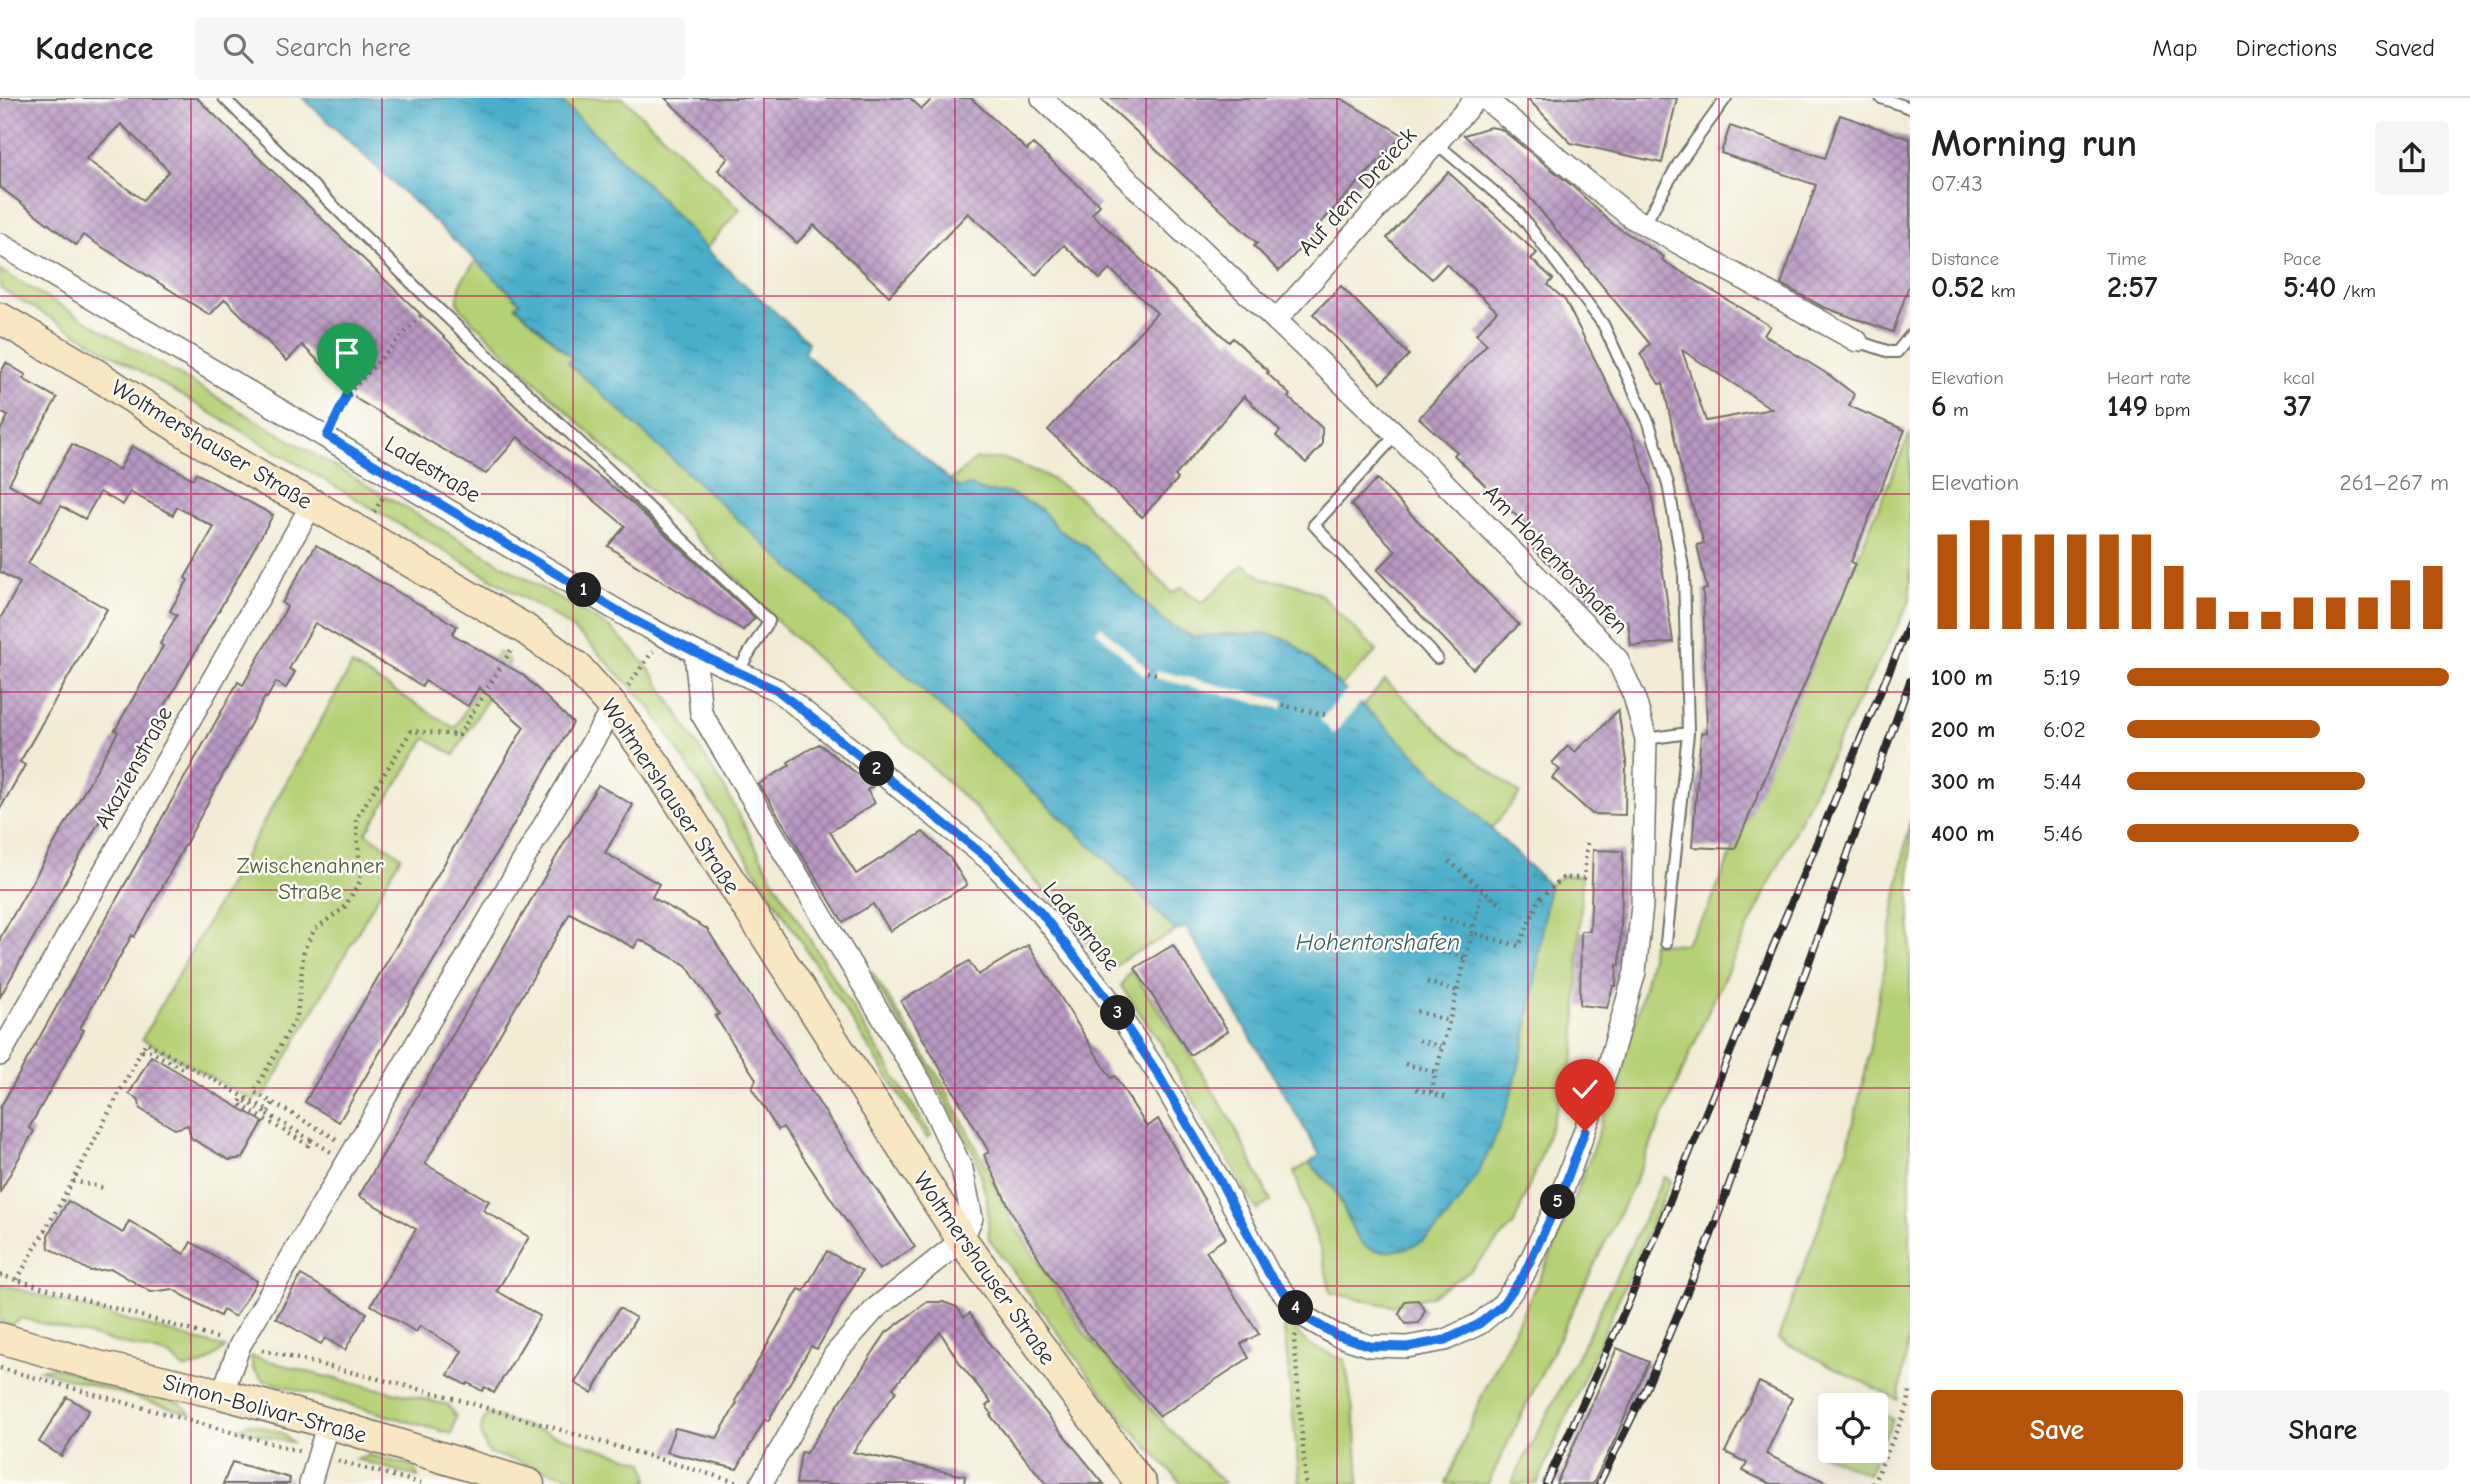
<!DOCTYPE html>
<meta charset="utf-8">
<style>
body{margin:0;font-family:"Comic Neue",sans-serif;background:#f6f6f6;color:#202124;height:100vh;display:flex;flex-direction:column;font-size:26px;white-space:nowrap}
*{box-sizing:border-box;margin:0}
p{font-size:23px;color:#757577}
.icon{flex:none;width:38px;height:38px;fill:none;stroke:currentColor;stroke-width:2;stroke-linecap:round;stroke-linejoin:round}
.map{position:relative;flex:1;overflow:hidden}
.side{display:flex;flex-direction:column;background:#fff;width:560px}
.side>*{flex:none}
.fabs{position:absolute;left:1818px;top:1295px;display:grid;gap:14px}
.fabs a{display:grid;place-items:center;width:70px;height:70px;border-radius:7px;background:#fff;box-shadow:0 7px 28px #0002;font-size:35px}
.pin{position:absolute;display:grid;place-items:center;width:60px;height:60px;color:#fff;margin:-72px -30px;border-radius:50% 50% 50% 0;rotate:-45deg;box-shadow:0 0 7px #0007}
.pin .icon{rotate:45deg}
.km{position:absolute;width:35px;height:35px;margin:-18px;border-radius:50%;background:#222;color:#fff;font-size:19px;line-height:35px;text-align:center}
.round{display:grid;place-items:center;flex:none;width:74px;height:74px;border-radius:7px;background:#f6f6f6}
.overview{display:flex;align-items:center;justify-content:space-between;height:119px;padding:0 21px}
h1{font-size:38px;font-weight:600;line-height:52px}
.figures{display:grid;grid-template-columns:repeat(3,1fr);gap:10px;height:119px;padding:7px 21px}
.figures div{display:grid;align-content:center}
.figures b{font-size:30px;font-weight:600}
.figures small{font-size:19px;font-weight:400}
.figures p{font-size:19px}
.chart{height:196px;padding:14px 21px}
.chart p{display:flex;justify-content:space-between}
.chart svg{width:100%;height:126px;margin-top:7px;stroke:#b45309;stroke-width:6}
.primary-button{display:flex;gap:14px;margin-top:auto;padding:14px 21px}
.primary-button a{flex:1;height:80px;border-radius:7px;background:#b45309;color:#fff;font-size:28px;font-weight:600;line-height:80px;text-align:center}
.primary-button a+a{background:#f6f6f6;color:#202124}
ul{padding:0 21px;list-style:none;font-size:23px}
li{display:grid;grid-template-columns:112px 84px 1fr;align-items:center;height:52px}
li i{height:18px;border-radius:9px;background:#b45309}
header{display:flex;align-items:center;gap:42px;box-sizing:border-box;height:98px;padding:0 35px;background:#fff;border-bottom:2px solid #e0e0e0}
header strong{font-size:33px}
nav{display:flex;gap:38px;margin-inline-start:auto;font-size:24px}
.search{width:490px;height:63px;background:#f6f6f6;display:flex;align-items:center;gap:18px;box-sizing:border-box;padding:0 24px;border-radius:7px;color:#757577;font-size:26px}
main{display:flex;flex:1;min-height:0}
.map>svg:first-child{display:block}
</style>
<header>
<strong>Kadence</strong>
<div class="search"><svg class="icon" aria-label="search" viewBox="0 0 24 24"><circle cx="10" cy="10" r="6"/><path d="M15 15l6 6"/></svg>Search here</div>
<nav><a>Map</a><a>Directions</a><a>Saved</a></nav>
</header>
<main>
<div class="map">
<svg width="1910" height="1386" viewBox="0 0 1910 1386">
<defs>
<pattern id="water-ripples" width="26" height="14" patternUnits="userSpaceOnUse" patternTransform="scale(1.75)"><rect width="26" height="14" fill="#4bafca"/><path d="M2 4q2-2 4 0t4 0M15 11q2-2 4 0t4 0" fill="none" stroke="#3f8fa4"/></pattern>
<pattern id="building-cross-hatch" width="8" height="8" patternUnits="userSpaceOnUse" patternTransform="scale(1.75)"><rect width="8" height="8" fill="#b898c2"/><path d="M0 0l8 8M0 8l8-8" fill="none" stroke="#967c9e"/></pattern>
</defs>
<rect width="100%" height="100%" fill="#fdfcf7"/>
<filter id="ink" filterUnits="userSpaceOnUse"><feTurbulence type="fractalNoise" baseFrequency=".0143" numOctaves="2"/><feDisplacementMap in="SourceGraphic" scale="14" xChannelSelector="R" yChannelSelector="G"/><feConvolveMatrix kernelMatrix="1 2 1 2 8 2 1 2 1" color-interpolation-filters="sRGB"/></filter>
<filter id="wash" filterUnits="userSpaceOnUse"><feTurbulence type="fractalNoise" baseFrequency=".00686" numOctaves="4" result="noise"/><feDisplacementMap in="SourceGraphic" scale="28" xChannelSelector="R" yChannelSelector="G"/><feGaussianBlur stdDeviation="1.57" result="paint"/><feColorMatrix in="noise" values="0 0 0 0 0 0 0 0 0 0 0 0 0 0 0 0 0 1.4 0 .05"/><feComposite in="paint" operator="in"/></filter>
<g filter="url(#wash)">
<rect width="100%" height="100%" fill="#f2ecd5"/>
<g fill="#b5d075" stroke="#707e50" stroke-width="2">
<polygon points="558,0 623,0 740,111 706,151 653,92"/>
<polygon points="477,161 520,204 516,209 572,260 569,265 1099,755 1176,833 1124,861 1110,873 976,711 775,521 657,399 471,222 457,205 461,184"/>
<polygon points="0,172 610,530 632,551 653,576 725,691 774,783 931,1037 927,1040 651,610 586,542 559,521 0,190"/>
<polygon points="1910,335 1910,503 1840,639 1712,905 1635,1083 1488,1386 1446,1386 1481,1300 1557,1144 1591,1056 1637,919 1651,859 1652,845 1684,846 1707,813"/>
<polygon points="976,361 1005,361 1043,376 1078,398 1172,495 1182,489 1202,505 1244,466 1264,481 1297,486 1320,496 1377,553 1341,588 1290,543 1270,536 1231,536 1193,539 1165,524 1084,447 1060,433 1041,411 1008,394 987,394 970,387 959,391 950,383"/>
<polygon points="498,554 510,563 454,657 426,640 366,735 401,758 266,996 252,1002 142,941 352,567 455,630"/>
<polygon points="1385,582 1447,640 1520,696 1491,731 1363,608"/>
<polygon points="1910,721 1910,1234 1898,1302 1778,1241 1848,1048 1866,971"/>
<polygon points="1563,777 1582,778 1575,955 1540,1061 1514,1126 1470,1173 1431,1198 1391,1208 1331,1195 1321,1153 1294,1074 1309,1065 1334,1091 1357,1138 1524,949 1549,787"/>
<polygon points="1131,872 1195,963 1232,1024 1271,1103 1257,1112 1160,944 1121,888"/>
<polygon points="872,874 943,986 981,1058 1010,1120 1084,1235 1169,1331 1225,1386 1182,1386 1129,1328 1085,1272 989,1141 987,1102 976,1060 929,972 871,878"/>
<polygon points="1664,1079 1671,1082 1537,1386 1511,1386 1583,1247"/>
<path d="M0,1186L225,1250C211,1262 200,1272 182,1270L171,1258L21,1220L11,1227L0,1223Z"/>
<polygon points="1283,1220 1309,1247 1345,1262 1356,1331 1359,1386 1300,1386"/>
<polygon points="251,1258 319,1277 448,1307 456,1319 452,1336 263,1282 253,1271"/>
<polygon points="53,1269 180,1305 192,1316 40,1272"/>
<polygon points="1876,1314 1893,1321 1868,1376 1821,1356 1830,1335 1830,1353 1876,1353"/>
<path d="M487,1316L644,1364L648,1378L647,1386H594L489,1355C481,1341 477,1331 487,1316Z"/>
<polygon points="249,1325 282,1335 293,1345 239,1331"/>
<polygon points="368,1357 414,1368 418,1379 356,1361"/>
</g>
<path fill="url(#water-ripples)" stroke="#3b6d7a" stroke-width="2" d="M303,0H558L653,92L706,151L808,244L804,255L959,390L970,387L987,394H1008L1041,411L1060,433L1084,447L1165,524L1192,539L1231,536H1270L1290,543L1382,625L1549,787C1532,894 1526,1011 1461,1101C1448,1118 1439,1133 1421,1144C1408,1152 1380,1158 1365,1148C1352,1139 1344,1106 1335,1092C1328,1082 1317,1073 1309,1065L1320,1057L1186,829L1176,833L1099,755L568,265L572,260L516,208L520,204Z"/>
<g fill="#f2ecd5">
<polygon points="1101,528 1149,572 1144,578 1096,533"/>
<polygon points="1157,572 1284,603 1282,611 1155,580"/>
<polygon points="1349,590 1362,603 1334,636 1320,622"/>
</g>
<g id="blocks">
<g fill="url(#building-cross-hatch)" fill-rule="evenodd">
<path d="M0,0H197L531,323L632,405L755,520L743,532L634,466L608,448L625,428L518,339L486,376L358,302L302,247L287,263L225,201L210,217L83,137L76,147L0,89ZM121,26L169,73L143,102L86,61Z"/>
<polygon points="665,0 910,0 922,11 933,0 971,0 1027,52 1033,46 1100,107 1092,116 1229,244 1233,240 1269,274 1267,275 1290,297 1288,299 1322,330 1322,347 1306,365 1276,338 1280,333 1244,298 1175,378 1178,381 1142,419 1048,332 1157,215 1110,171 1100,181 1064,147 1036,177 968,115 889,198 814,127 797,145 718,72 728,60"/>
<polygon points="1100,0 1340,0 1403,37 1313,133 1315,135 1279,173 1254,148 1257,145"/>
<polygon points="1527,0 1677,0 1662,65 1571,45"/>
<polygon points="1840,17 1910,41 1910,184 1893,234 1823,209 1781,186 1816,87 1721,55 1730,28 1825,60"/>
<path d="M1490,29L1501,31L1571,87L1614,127L1664,159L1662,162L1770,228L1764,237L1829,277L1854,296L1849,308L1905,332L1851,464L1855,466L1735,751L1692,749L1701,635L1707,634L1703,492L1707,491L1697,447L1704,445L1681,371L1663,285L1659,286L1640,256L1650,246L1526,95L1464,37ZM1682,252L1772,311L1706,323Z"/>
<polygon points="1448,74 1537,155 1531,161 1553,181 1548,187 1565,202 1632,335 1651,391 1673,544 1631,548 1628,523 1607,527 1600,502 1583,504 1581,496 1528,446 1536,437 1454,357 1457,354 1419,320 1487,246 1476,236 1497,213 1446,166 1432,181 1387,140"/>
<polygon points="1341,188 1409,257 1381,285 1313,216"/>
<polygon points="6,265 26,277 23,281 57,300 9,386 40,403 72,346 119,372 132,348 193,381 196,375 273,417 0,899 0,840 118,634 115,632 163,548 160,546 177,517 170,513 188,482 185,480 214,429 177,409 173,417 130,394 123,407 100,394 85,421 61,408 28,466 107,511 20,664 25,667 0,711 0,521 20,485 0,474 0,333 8,318 0,314 0,276"/>
<polygon points="1377,381 1519,527 1473,571 1377,472 1396,453 1351,407"/>
<polygon points="316,447 457,528 452,536 523,577 573,625 339,1024 305,1004 524,629 479,589 468,608 425,583 422,588 315,525 289,571 295,574 286,590 276,584 267,600 265,599 145,821 134,839 132,837 80,930 84,932 29,1030 34,1033 0,1094 0,1010 238,584 243,587 287,509 282,505"/>
<polygon points="1618,612 1626,663 1625,717 1592,716 1552,680 1560,672 1552,665 1568,648 1575,654 1588,641 1590,642"/>
<polygon points="819,646 873,688 867,692 875,705 830,734 856,776 923,734 950,760 967,787 890,833 873,806 843,824 759,686 790,667 788,664"/>
<polygon points="598,687 633,707 605,755 659,786 652,799 707,831 819,1005 915,1149 879,1172 783,1029 778,1032 752,991 756,981 715,918 719,916 686,867 639,841 634,850 570,815 425,1066 489,1103 483,1112 529,1139 497,1193 540,1218 494,1295 485,1289 482,1293 468,1285 466,1287 448,1277 462,1253 420,1228 416,1234 371,1207 416,1131 359,1098"/>
<polygon points="1593,752 1623,753 1620,867 1617,867 1616,888 1613,888 1607,910 1580,907 1581,833 1590,833"/>
<polygon points="1028,847 1111,980 1115,978 1147,1029 1158,1021 1226,1140 1206,1153 1259,1236 1241,1246 1249,1260 1160,1318 1085,1233 1045,1170 1013,1117 984,1057 989,1054 901,903 969,863 978,877"/>
<polygon points="1173,847 1228,933 1190,957 1135,870"/>
<polygon points="151,958 263,1024 243,1060 229,1062 191,1040 188,1027 175,1031 140,1011 139,1002 129,996"/>
<polygon points="68,1103 123,1135 129,1123 184,1156 191,1144 257,1183 235,1219 223,1212 220,1218 172,1191 151,1194 112,1171 90,1173 49,1150 48,1137"/>
<polygon points="827,1153 862,1173 817,1251 811,1248 768,1323 765,1321 737,1371 666,1354 675,1330 717,1340 737,1305 735,1303 799,1191 804,1193"/>
<polygon points="301,1177 367,1215 345,1252 325,1240 321,1246 276,1220"/>
<polygon points="1418,1202 1425,1212 1419,1225 1406,1226 1399,1216 1405,1203"/>
<polygon points="927,1204 943,1204 957,1209 964,1219 970,1215 991,1248 1104,1386 1046,1386 990,1317 992,1316 986,1308 991,1304 963,1270 940,1234 893,1290 896,1293 853,1354 965,1378 964,1386 796,1386 801,1354 806,1355 886,1235"/>
<polygon points="619,1210 636,1220 592,1295 575,1285"/>
<polygon points="1617,1250 1649,1264 1616,1339 1593,1386 1556,1386"/>
<polygon points="1759,1284 1792,1300 1766,1356 1830,1386 1771,1386 1743,1373 1747,1365 1725,1354"/>
<polygon points="67,1299 89,1312 61,1358 39,1344"/>
<polygon points="232,1364 290,1380 289,1386 223,1386"/>
</g>
</g>
</g>
<g filter="url(#ink)">
<use href="#blocks" fill-opacity="0" stroke="#716f66" stroke-width="2"/>
<g fill="none" stroke-linecap="round" stroke-linejoin="round">
<defs>
<g id="lane">
<polyline points="224,0 432,205 769,523 738,573"/>
<polyline points="1881,0 1910,10"/>
<polyline points="1436,45 1518,114 1603,226 1649,325 1668,386 1684,475 1688,635 1666,845"/>
<polyline points="1644,127 1679,65 1726,0"/>
<polyline points="1857,243 1890,254 1897,254 1910,238"/>
<polyline points="1396,337 1314,427 1437,560"/>
<polyline points="1646,641 1688,635"/>
</g>
<g id="street">
<polyline points="1484,0 1631,119 1857,243"/>
<polyline points="0,146 630,520 695,554 777,592 991,763 1042,816 1110,903 1158,976 1219,1081 1269,1176 1294,1208 1305,1219 1336,1237 1370,1248 1407,1249 1445,1242 1479,1226 1501,1208 1523,1178 1560,1100 1609,966 1635,874 1642,807 1646,641 1634,598 1617,561 1587,529 1403,343 1042,0"/>
<polyline points="1276,222 1477,0"/>
<polyline points="695,554 701,615 922,986 962,1071 972,1120 962,1142 876,1210 835,1256 761,1386"/>
<polyline points="0,957 312,406"/>
<polyline points="222,1296 240,1247 613,609"/>
<polyline points="310,1386 328,1325"/>
</g>
<g id="secondary">
<polyline points="0,220 94,275 196,341 269,384 312,406 525,531 577,569 613,609 655,666 962,1142 1141,1386"/>
<polyline points="0,1240 98,1268 222,1296 328,1325 529,1386"/>
</g>
</defs>
<use href="#lane" stroke="#716f66" stroke-width="14"/>
<use href="#street" stroke="#716f66" stroke-width="24"/>
<use href="#secondary" stroke="#716f66" stroke-width="33"/>
<g stroke="#716f66" stroke-width="4.5" stroke-dasharray="2 5" stroke-linecap="butt">
<polyline points="335,321 347,297 423,215"/>
<polyline points="374,414 384,398"/>
<polyline points="1147,574 1156,576"/>
<polyline points="628,588 653,553"/>
<polyline points="1282,607 1325,617"/>
<polyline points="1449,763 1503,809"/>
<polyline points="1443,820 1473,829"/>
<polyline points="1472,835 1482,793"/>
<polyline points="1435,852 1465,860"/>
<polyline points="1427,884 1457,893"/>
<polyline points="1417,913 1449,923"/>
<polyline points="1419,942 1442,949"/>
<polyline points="142,953 150,953 186,973"/>
<polyline points="1405,966 1436,974"/>
<polyline points="1416,991 1445,999"/>
<polyline points="1431,994 1472,835 1519,848 1539,801 1563,780 1584,780 1587,745"/>
<polyline points="267,1016 311,1042 308,1047 239,1006 242,1001 267,1016 273,1005"/>
<polyline points="336,1041 254,994 297,918 304,851 315,831 344,810 361,782 356,721 411,633 459,637 511,552"/>
<polyline points="311,1042 331,1054"/>
<polyline points="73,1083 104,1090"/>
<polyline points="0,1177 220,1241"/>
<polyline points="17,1182 73,1083 146,944 268,1012"/>
<polyline points="1296,1237 1294,1241 1306,1386"/>
<polyline points="262,1252 443,1297 743,1386"/>
<polyline points="0,1270 299,1353"/>
<polyline points="338,1363 424,1386"/>
<polyline points="1873,1386 1908,1307 1910,1292"/>
</g>
<use href="#lane" stroke="#fff" stroke-width="10"/>
<use href="#street" stroke="#fff" stroke-width="21"/>
<use href="#secondary" stroke="#f9e7c3" stroke-width="30"/>
<defs>
<g id="rail">
<polyline points="1546,1386 1628,1206 1782,827 1910,524"/>
<polyline points="1599,1386 1646,1291 1711,1137 1910,583"/>
</g>
</defs>
<use href="#rail" stroke="#2b2b2b" stroke-width="8"/>
<use href="#rail" stroke="#fdfcf7" stroke-width="5" stroke-dasharray="16" stroke-linecap="butt"/>
</g>
</g>
<g fill="none" stroke-linecap="round" stroke-linejoin="round" filter="url(#ink)">
<defs>
<polyline id="route" points="347,297 327,338 630,520 695,554 777,592 991,763 1042,816 1110,904 1158,976 1219,1081 1269,1176 1305,1219 1336,1237 1370,1248 1407,1249 1445,1242 1479,1226 1501,1208 1523,1178 1560,1100 1585,1033"/>
</defs>
<use href="#route" stroke="#fff" stroke-width="14"/>
<use href="#route" stroke="#1a73e8" stroke-width="9"/>
</g>
<path fill="none" stroke="#c2185b" stroke-width="2" stroke-opacity="0.55" d="M191,0V1386M382,0V1386M573,0V1386M764,0V1386M955,0V1386M1146,0V1386M1337,0V1386M1528,0V1386M1719,0V1386M0,198H1910M0,396H1910M0,594H1910M0,792H1910M0,990H1910M0,1188H1910"/>
<g text-anchor="middle" stroke-width="5" stroke-linejoin="round" paint-order="stroke">
<g font-size="23" fill="#2b2b2b" stroke="#fdfcf7">
<text transform="translate(1357 93) rotate(-48)" y="8">Auf dem Dreieck</text>
<text transform="translate(212 346) rotate(31)" y="8">Woltmershauser Straße</text>
<text transform="translate(433 371) rotate(31)" y="8">Ladestraße</text>
<text transform="translate(1556 461) rotate(46)" y="8">Am Hohentorshafen</text>
<text transform="translate(133 669) rotate(-61)" y="8">Akazienstraße</text>
<text transform="translate(671 698) rotate(56)" y="8">Woltmershauser Straße</text>
<text transform="translate(1082 828) rotate(51)" y="8">Ladestraße</text>
<text transform="translate(985 1170) rotate(55)" y="8">Woltmershauser Straße</text>
<text transform="translate(265 1310) rotate(15)" y="8">Simon-Bolivar-Straße</text>
</g>
<g font-size="23" fill="#545d41" stroke="#fdfcf7">
<text x="310" y="775">Zwischenahner<tspan x="310" dy="26">Straße</tspan></text>
</g>
<g font-size="24" font-style="italic" fill="#38606b" stroke="#fdfcf7">
<text x="1378" y="852">Hohentorshafen</text>
</g>
</g>
</svg>
<div class="fabs">
<a><svg class="icon" aria-label="locate" viewBox="0 0 24 24"><circle cx="12" cy="12" r="6"/><path d="M12 2v4M12 18v4M2 12h4M18 12h4"/></svg></a>
</div>
<div class="pin" style="left:347px;top:297px;background:#1e9e55"><svg class="icon" aria-label="arrive" viewBox="0 0 24 24"><path d="M6 21V4h12l-3 4 3 4H6"/></svg></div>
<div class="pin" style="left:1585px;top:1033px;background:#d93025"><svg class="icon" aria-label="check" viewBox="0 0 24 24"><path d="M5 12l5 5 9-10"/></svg></div>
<b class="km" style="left:584px;top:492px">1</b>
<b class="km" style="left:877px;top:671px">2</b>
<b class="km" style="left:1118px;top:915px">3</b>
<b class="km" style="left:1296px;top:1210px">4</b>
<b class="km" style="left:1558px;top:1104px">5</b>
</div>
<section class="side">
<div class="overview"><div><h1>Morning run</h1><p>07:43</p></div><a class="round"><svg class="icon" aria-label="share" viewBox="0 0 24 24"><path d="M12 15V3M7 8l5-5 5 5M5 13v7h14v-7"/></svg></a></div>
<div class="figures">
<div><p>Distance</p><b>0.52<small> km</small></b></div>
<div><p>Time</p><b>2:57</b></div>
<div><p>Pace</p><b>5:40<small> /km</small></b></div>
</div>
<div class="figures">
<div><p>Elevation</p><b>6<small> m</small></b></div>
<div><p>Heart rate</p><b>149<small> bpm</small></b></div>
<div><p>kcal</p><b>37</b></div>
</div>
<div class="chart"><p><span>Elevation</span>261–267 m</p>
<svg viewBox="0 0 160 44" preserveAspectRatio="none"><path d="M5 44V11M15 44V6M25 44V11M35 44V11M45 44V11M55 44V11M65 44V11M75 44V22M85 44V33M95 44V38M105 44V38M115 44V33M125 44V33M135 44V33M145 44V27M155 44V22"/></svg>
</div>
<ul>
<li><b>100 m</b>5:19<i style="width:100%"></i></li>
<li><b>200 m</b>6:02<i style="width:60%"></i></li>
<li><b>300 m</b>5:44<i style="width:74%"></i></li>
<li><b>400 m</b>5:46<i style="width:72%"></i></li>
</ul>
<div class="primary-button"><a>Save</a><a>Share</a></div>
</section>
</main>
